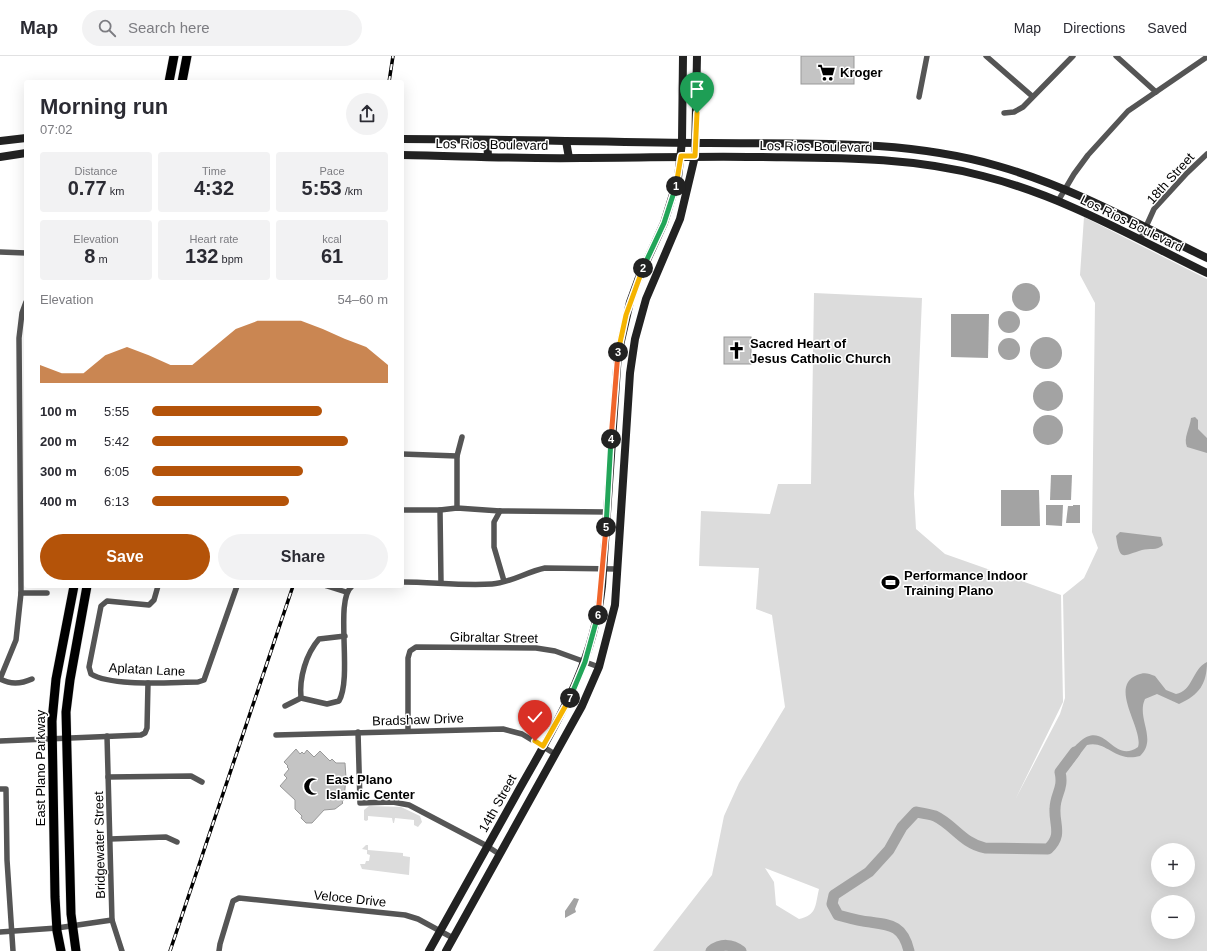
<!DOCTYPE html>
<meta charset="utf-8">
<style>
body{margin:0;font-family:Arial,sans-serif;background:#f2f2f3;color:#2b2b33;height:100vh;display:flex;flex-direction:column;font-size:15px;white-space:nowrap}
*{box-sizing:border-box;margin:0}
p{font-size:13px;color:#7c7c81}
.icon{flex:none;width:22px;height:22px;fill:none;stroke:currentColor;stroke-width:2;stroke-linecap:round;stroke-linejoin:round}
.map{position:relative;flex:1;overflow:hidden}
.panel{position:absolute;left:24px;top:24px;width:380px;height:508px;display:flex;flex-direction:column;background:#fff;border-radius:4px;box-shadow:0 4px 16px #0002}
.panel>*{flex:none}
.buttons{position:absolute;left:1151px;top:787px;display:grid;gap:8px}
.buttons a{display:grid;place-items:center;width:44px;height:44px;border-radius:50%;background:#fff;box-shadow:0 4px 16px #0002;font-size:20px}
.pin{position:absolute;display:grid;place-items:center;width:34px;height:34px;color:#fff;margin:-41px -17px;border-radius:50% 50% 50% 0;rotate:-45deg;box-shadow:0 0 4px #0007}
.pin .icon{rotate:45deg}
.km{position:absolute;width:20px;height:20px;margin:-10px;border-radius:50%;background:#222;color:#fff;font-size:11px;line-height:20px;text-align:center}
.round{display:grid;place-items:center;flex:none;width:42px;height:42px;border-radius:21px;background:#f2f2f3}
.head{display:flex;align-items:center;justify-content:space-between;height:68px;padding:0 16px}
h1{font-size:22px;font-weight:700;line-height:30px}
.metrics{display:grid;grid-template-columns:repeat(3,1fr);gap:6px;height:68px;padding:4px 16px}
.metrics div{display:grid;align-content:center;border-radius:4px;background:#f2f2f3;text-align:center}
.metrics b{font-size:20px;font-weight:700}
.metrics small{font-size:11px;font-weight:400}
.metrics p{font-size:11px}
.chart{height:112px;padding:8px 16px}
.chart p{display:flex;justify-content:space-between}
.chart svg{width:100%;height:72px;margin-top:4px;fill:#b45309;opacity:.7}
.cta{display:flex;gap:8px;margin-top:auto;padding:8px 16px}
.cta a{flex:1;height:46px;border-radius:24px;background:#b45309;color:#fff;font-size:16px;font-weight:700;line-height:46px;text-align:center}
.cta a+a{background:#f2f2f3;color:#2b2b33}
ul{padding:0 16px;list-style:none;font-size:13px}
li{display:grid;grid-template-columns:64px 48px 1fr;align-items:center;height:30px}
li i{height:10px;border-radius:5px;background:#b45309}
header{display:flex;align-items:center;gap:24px;box-sizing:border-box;height:56px;padding:0 20px;background:#fff;border-bottom:1px solid #e1e1e2}
header strong{font-size:19px}
nav{display:flex;gap:22px;margin-inline-start:auto;font-size:14px}
.search{width:280px;height:36px;background:#f2f2f3;display:flex;align-items:center;gap:10px;box-sizing:border-box;padding:0 14px;border-radius:22px;color:#7c7c81;font-size:15px}
.map>svg:first-child{display:block}
</style>
<header>
<strong>Map</strong>
<div class="search"><svg class="icon" aria-label="search" viewBox="0 0 24 24"><circle cx="10" cy="10" r="6"/><path d="M15 15l6 6"/></svg>Search here</div>
<nav><a>Map</a><a>Directions</a><a>Saved</a></nav>
</header>
<div class="map">
<svg width="1207" height="895" viewBox="0 0 1207 895">
<rect width="100%" height="100%" fill="#fff"/>
<g fill="#dcdcdc" fill-rule="evenodd">
<path d="M1084,161L1207,223V895H653L712,819L724,760L739,727L785,651L772,559L756,553L759,512L699,510L701,455L770,458L778,428H811L814,237L922,242L914,438L916,473L945,498L1061,539L1063,646L1015,744L1060,658L1065,642L1063,539L1084,522L1098,492L1092,476L1095,247L1080,219ZM1158,794H1188V824H1158ZM765,812L819,833C815,850 817,859 799,863L776,849L774,826ZM1158,846H1188V876H1158Z"/>
<polygon points="369,750 401,751 420,760 422,766 418,771 414,769 414,764 395,762 394,767 393,767 392,762 368,760 368,764 366,765 364,764 364,754"/>
<polygon points="366,789 368,789 368,794 403,797 403,800 410,801 409,819 362,813 360,808 365,808 366,805 369,805 370,799 367,798 367,794 362,793"/>
</g>
<g fill="#a3a3a3">
<circle cx="1026" cy="241" r="14"/>
<circle cx="1009" cy="266" r="11"/>
<polygon points="951,258 989,258 988,302 951,301"/>
<circle cx="1046" cy="297" r="16"/>
<circle cx="1009" cy="293" r="11"/>
<circle cx="1048" cy="340" r="15"/>
<circle cx="1048" cy="374" r="15"/>
<path d="M1195,361L1198,364V373L1207,382V397L1187,391C1183,382 1190,372 1191,362Z"/>
<polygon points="1051,419 1072,419 1071,444 1050,444"/>
<polygon points="1001,434 1039,434 1040,470 1001,470"/>
<polygon points="1046,449 1063,449 1062,470 1046,469"/>
<polygon points="1073,449 1080,449 1080,467 1066,467 1068,450 1073,450"/>
<path d="M1120,476L1161,481L1163,489C1157,495 1149,492 1142,494C1122,500 1120,506 1116,480Z"/>
<path d="M1207,606C1207,628 1199,639 1179,648L1157,638L1145,643C1136,662 1158,683 1140,700C1115,707 1107,684 1087,689L1070,711L1063,706C1104,644 1108,712 1138,691C1144,673 1108,631 1137,619C1144,616 1148,617 1155,620L1166,634L1176,638C1193,635 1192,613 1207,606Z"/>
<polygon points="574,842 579,843 575,853 576,856 565,862 565,855"/>
</g>
<g fill="none" stroke-linecap="round" stroke-linejoin="round">
<polyline stroke="#a3a3a3" stroke-width="2" points="405,742 409,743"/>
<g stroke="#a3a3a3" stroke-width="11">
<path d="M711,895C721,887 732,888 741,895"/>
<path d="M909,895C903,870 892,869 870,866C859,865 849,862 838,859L832,848L834,839L869,816L889,794L902,771L916,756C922,757 929,758 935,760C954,769 962,787 985,792L1048,793C1063,779 1054,769 1055,753C1055,738 1064,733 1060,716L1075,696"/>
</g>
</g>
<g fill="#c4c4c4" stroke="#999">
<rect x="801" y="0" width="53" height="28"/>
<rect x="724" y="281" width="27" height="27"/>
<polygon points="296,693 300,698 302,696 304,698 307,694 314,701 320,695 330,705 332,703 336,707 345,707 346,722 344,743 342,746 343,747 335,753 324,754 312,767 306,767 301,762 302,760 295,753 295,744 280,730 287,722 284,719 289,713 287,711 288,710 284,706"/>
</g>
<g fill="none" stroke-linecap="round" stroke-linejoin="round">
<defs>
<g id="primary">
<polyline points="169,26 174,0"/>
<polyline points="182,26 187,0"/>
<polyline points="61,895 57,875 55,841 52,665 56,623 74,530"/>
<polyline points="76,895 71,858 66,656 70,624 87,530"/>
</g>
</defs>
<use href="#primary" stroke="#dbdbdb" stroke-width="10"/>
<g stroke="#555" stroke-width="5.5">
<polyline points="986,0 1032,40"/>
<polyline points="1116,0 1156,36"/>
<polyline points="919,41 927,0"/>
<polyline points="1004,57 1014,56 1023,51 1073,0"/>
<polyline points="1058,145 1074,118 1088,99 1128,55 1207,1"/>
<polyline points="1140,184 1154,153 1187,117 1207,98"/>
<polyline points="0,196 26,197"/>
<polyline points="402,398 457,400"/>
<polyline points="457,452 457,400 462,381"/>
<polyline points="402,454 440,454 457,452 500,455 607,456"/>
<polyline points="440,454 441,527"/>
<polyline points="500,455 494,466 494,491 504,525"/>
<path d="M402,526C432,526 462,530 492,528C510,527 526,516 545,512L618,513"/>
<path d="M158,530L154,544L149,549L107,545L101,550L89,611L91,618C112,631 172,626 198,626L204,624L237,530"/>
<polyline points="327,530 346,536"/>
<polyline points="21,537 47,537"/>
<path d="M345,580L319,583C306,598 299,622 301,642L327,648L339,645C353,620 334,544 352,530"/>
<polyline points="0,623 16,584 21,537 19,282 22,257 26,246"/>
<path d="M0,623C11,629 21,628 32,623"/>
<polyline points="285,650 301,642"/>
<polyline points="408,674 408,602 410,595 416,591 536,592 555,595 599,611"/>
<polyline points="358,676 360,747 393,746 409,749 487,790 499,798"/>
<polyline points="276,679 503,673 522,678 555,698"/>
<polyline points="107,680 112,864 122,895"/>
<polyline points="0,685 141,679 145,677 147,672 148,627"/>
<polyline points="108,721 191,720 202,726"/>
<polyline points="0,733 6,733 7,804 13,895"/>
<polyline points="110,783 166,781 177,786"/>
<polyline points="0,876 57,872 112,864"/>
<polyline points="219,895 220,888 233,845 239,842 405,859 418,863 453,882"/>
</g>
<g stroke="#222" stroke-width="8">
<path d="M402,83C504,83 607,86 709,87C806,88 905,83 998,110C1072,131 1138,168 1207,202"/>
<polyline points="487,84 488,100"/>
<polyline points="0,85 26,82"/>
<polyline points="566,85 569,102"/>
<path d="M402,99C462,100 521,103 581,102C639,102 697,100 755,101C832,102 908,100 983,120C1063,140 1133,181 1207,217"/>
<polyline points="0,101 26,97"/>
<path d="M429,895C458,844 486,792 515,741C554,671 593,612 602,530L618,298L630,246L638,224L664,167L678,122L682,85L683,0"/>
<polyline points="446,895 582,650 599,611 615,549 630,317 635,283 646,243 680,163 695,100 697,0"/>
</g>
<use href="#primary" stroke="#000" stroke-width="9"/>
<defs>
<g id="rail">
<polyline points="389,26 393,0"/>
<polyline points="170,895 293,530"/>
</g>
</defs>
<use href="#rail" stroke="#000" stroke-width="3.5"/>
<use href="#rail" stroke="#fff" stroke-width="2" stroke-dasharray="6" stroke-linecap="butt"/>
</g>
<g fill="none" stroke-linecap="round" stroke-linejoin="round">
<defs>
<polyline id="split-1" points="676,130 681,100 695,100 697,57"/>
<polyline id="split-2" points="643,212 664,167 676,130"/>
<polyline id="split-3" points="618,296 626,259 643,212"/>
<polyline id="split-4" points="611,383 618,296"/>
<polyline id="split-5" points="606,471 611,383"/>
<polyline id="split-6" points="598,559 606,471"/>
<polyline id="split-7" points="570,642 585,606 598,559"/>
<polyline id="split-8" points="535,685 543,690 570,642"/>
</defs>
<use href="#split-1" stroke="#fff" stroke-width="8"/>
<use href="#split-2" stroke="#fff" stroke-width="8"/>
<use href="#split-3" stroke="#fff" stroke-width="8"/>
<use href="#split-4" stroke="#fff" stroke-width="8"/>
<use href="#split-5" stroke="#fff" stroke-width="8"/>
<use href="#split-6" stroke="#fff" stroke-width="8"/>
<use href="#split-7" stroke="#fff" stroke-width="8"/>
<use href="#split-8" stroke="#fff" stroke-width="8"/>
<use href="#split-1" stroke="#f5b400" stroke-width="5"/>
<use href="#split-2" stroke="#22a559" stroke-width="5"/>
<use href="#split-3" stroke="#f5b400" stroke-width="5"/>
<use href="#split-4" stroke="#f0652b" stroke-width="5"/>
<use href="#split-5" stroke="#22a559" stroke-width="5"/>
<use href="#split-6" stroke="#f0652b" stroke-width="5"/>
<use href="#split-7" stroke="#22a559" stroke-width="5"/>
<use href="#split-8" stroke="#f5b400" stroke-width="5"/>
</g>
<defs>
<symbol id="supermarket-bare" viewBox="-9 -9 18 18"><path d="M-6-5.5h2.5l.6 2H6L4.5 2H-2.5L-4.4-4H-6ZM-1.5 3.2a1.3 1.3 0 1 0 .1 0ZM3 3.2a1.3 1.3 0 1 0 .1 0Z" fill="#000" stroke="#fff" stroke-width="2.5" paint-order="stroke"/></symbol>
<symbol id="church-bare" viewBox="-9 -9 18 18"><path d="M-1.2-6h2.4v3.5h3.3v2.4h-3.3V6h-2.4V-.1h-3.3v-2.4h3.3Z" fill="#000" stroke="#fff" stroke-width="2.5" paint-order="stroke"/></symbol>
<symbol id="stadium-bare" viewBox="-9 -9 18 18"><path d="M0-5a6.5 5 0 1 0 0 10a6.5 5 0 1 0 0-10ZM-3.5-1.8h7v3.6h-7Z" fill="#000" stroke="#fff" stroke-width="2.5" paint-order="stroke"/></symbol>
<symbol id="mosque-bare" viewBox="-9 -9 18 18"><path d="M3.5-4.9A6 6 0 1 0 3.5 4.9A5 5 0 1 1 3.5-4.9Z" fill="#000" stroke="#fff" stroke-width="2.5" paint-order="stroke"/></symbol>
</defs>
<g fill-rule="evenodd">
<use href="#supermarket-bare" x="814" y="4" width="25" height="25"/>
<use href="#church-bare" x="724" y="282" width="25" height="25"/>
<use href="#stadium-bare" x="878" y="514" width="25" height="25"/>
<use href="#mosque-bare" x="300" y="718" width="25" height="25"/>
</g>
<g text-anchor="middle" stroke-width="3" stroke-linejoin="round" paint-order="stroke">
<g font-size="13" font-weight="bold" fill="#000" stroke="#fff" text-anchor="start">
<text x="840" y="21">Kroger</text>
<text x="750" y="292">Sacred Heart of<tspan x="750" dy="15">Jesus Catholic Church</tspan></text>
<text x="904" y="524">Performance Indoor<tspan x="904" dy="15">Training Plano</tspan></text>
<text x="326" y="728">East Plano<tspan x="326" dy="15">Islamic Center</tspan></text>
</g>
<g font-size="13" fill="#000" stroke="#fff">
<text transform="translate(492 88) rotate(1)" y="5">Los Rios Boulevard</text>
<text transform="translate(816 90) rotate(1)" y="5">Los Rios Boulevard</text>
<text transform="translate(1170 122) rotate(-48)" y="5">18th Street</text>
<text transform="translate(1132 167) rotate(26)" y="5">Los Rios Boulevard</text>
<text transform="translate(494 581) rotate(1)" y="5">Gibraltar Street</text>
<text transform="translate(147 613) rotate(3)" y="5">Aplatan Lane</text>
<text transform="translate(418 663) rotate(-2)" y="5">Bradshaw Drive</text>
<text transform="translate(40 712) rotate(-90)" y="5">East Plano Parkway</text>
<text transform="translate(497 747) rotate(-61)" y="5">14th Street</text>
<text transform="translate(99 789) rotate(-91)" y="5">Bridgewater Street</text>
<text transform="translate(350 842) rotate(6)" y="5">Veloce Drive</text>
</g>
</g>
</svg>
<div class="buttons">
<a>+</a>
<a>−</a>
</div>
<div class="pin" style="left:697px;top:57px;background:#1e9e55"><svg class="icon" aria-label="arrive" viewBox="0 0 24 24"><path d="M6 21V4h12l-3 4 3 4H6"/></svg></div>
<div class="pin" style="left:535px;top:685px;background:#d93025"><svg class="icon" aria-label="check" viewBox="0 0 24 24"><path d="M5 12l5 5 9-10"/></svg></div>
<b class="km" style="left:676px;top:130px">1</b>
<b class="km" style="left:643px;top:212px">2</b>
<b class="km" style="left:618px;top:296px">3</b>
<b class="km" style="left:611px;top:383px">4</b>
<b class="km" style="left:606px;top:471px">5</b>
<b class="km" style="left:598px;top:559px">6</b>
<b class="km" style="left:570px;top:642px">7</b>
<section class="panel">
<div class="head"><div><h1>Morning run</h1><p>07:02</p></div><a class="round"><svg class="icon" aria-label="share" viewBox="0 0 24 24"><path d="M12 15V3M7 8l5-5 5 5M5 13v7h14v-7"/></svg></a></div>
<div class="metrics">
<div><p>Distance</p><b>0.77<small> km</small></b></div>
<div><p>Time</p><b>4:32</b></div>
<div><p>Pace</p><b>5:53<small> /km</small></b></div>
</div>
<div class="metrics">
<div><p>Elevation</p><b>8<small> m</small></b></div>
<div><p>Heart rate</p><b>132<small> bpm</small></b></div>
<div><p>kcal</p><b>61</b></div>
</div>
<div class="chart"><p><span>Elevation</span>54–60 m</p>
<svg viewBox="0 0 160 44" preserveAspectRatio="none"><path d="M0 44V33L10 38L20 38L30 27L40 22L50 27L60 33L70 33L80 22L90 11L100 6L110 6L120 6L130 11L140 17L150 22L160 33V44z"/></svg>
</div>
<ul>
<li><b>100 m</b>5:55<i style="width:72%"></i></li>
<li><b>200 m</b>5:42<i style="width:83%"></i></li>
<li><b>300 m</b>6:05<i style="width:64%"></i></li>
<li><b>400 m</b>6:13<i style="width:58%"></i></li>
</ul>
<div class="cta"><a>Save</a><a>Share</a></div>
</section>
</div>
